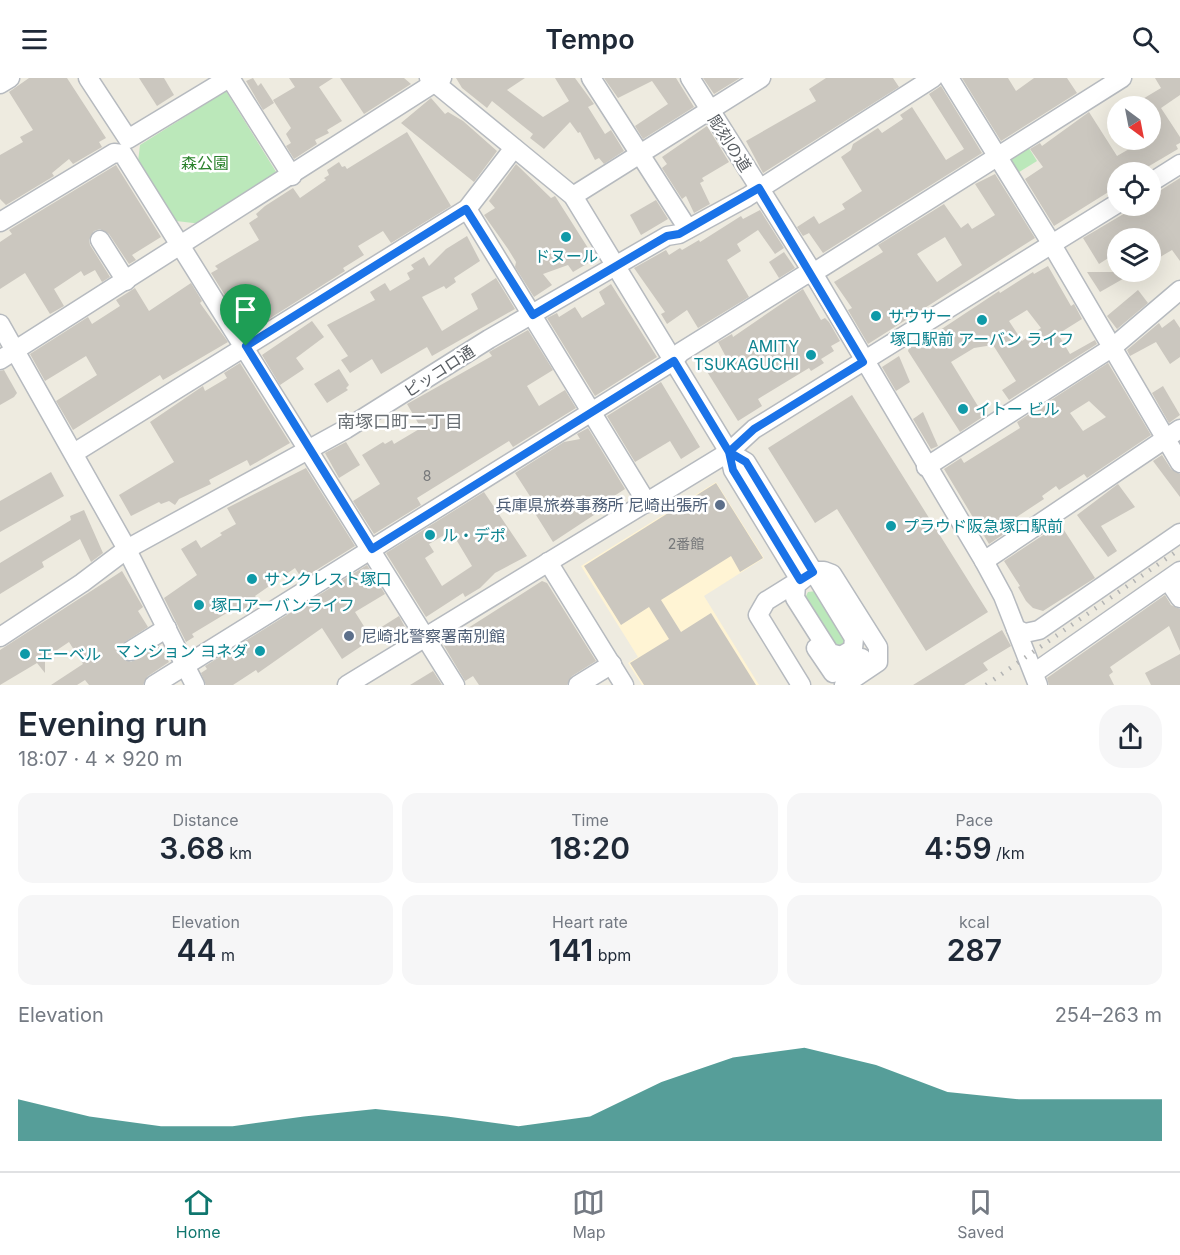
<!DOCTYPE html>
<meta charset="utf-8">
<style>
body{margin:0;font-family:Inter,"Noto Sans JP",sans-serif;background:#f6f6f7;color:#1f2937;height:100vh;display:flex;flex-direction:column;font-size:22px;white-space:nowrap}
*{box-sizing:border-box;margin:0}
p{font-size:20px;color:#747a83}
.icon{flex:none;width:33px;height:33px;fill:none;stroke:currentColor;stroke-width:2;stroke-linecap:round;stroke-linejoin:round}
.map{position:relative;height:607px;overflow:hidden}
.side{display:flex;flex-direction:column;background:#fff;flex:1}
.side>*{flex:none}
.needle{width:39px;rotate:148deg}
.tools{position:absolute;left:1107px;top:18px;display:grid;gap:12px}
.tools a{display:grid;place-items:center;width:54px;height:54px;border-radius:50%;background:#fff;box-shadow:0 6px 24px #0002;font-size:30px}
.pin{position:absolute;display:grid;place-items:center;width:51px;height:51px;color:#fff;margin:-62px -26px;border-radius:50% 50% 50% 0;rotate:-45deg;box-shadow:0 0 6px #0007}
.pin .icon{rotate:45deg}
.round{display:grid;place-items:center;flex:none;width:63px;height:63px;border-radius:24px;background:#f6f6f7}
.summary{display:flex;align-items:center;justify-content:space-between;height:102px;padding:0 18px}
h1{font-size:33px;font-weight:600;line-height:45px}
.figures{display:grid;grid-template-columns:repeat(3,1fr);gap:9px;height:102px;padding:6px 18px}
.figures div{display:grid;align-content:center;border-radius:15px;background:#f6f6f7;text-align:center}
.figures b{font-size:30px;font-weight:600}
.figures small{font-size:16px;font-weight:400}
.figures p{font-size:16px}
.chart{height:168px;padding:12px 18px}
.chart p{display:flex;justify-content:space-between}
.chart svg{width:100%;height:108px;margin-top:6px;fill:#0f766e;opacity:.7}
header{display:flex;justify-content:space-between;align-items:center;height:78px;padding:0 18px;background:#fff;font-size:27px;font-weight:600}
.menu{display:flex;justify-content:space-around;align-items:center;height:84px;border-top:2px solid #e0e1e3;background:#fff;font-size:16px;color:#747a83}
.menu a{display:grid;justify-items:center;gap:3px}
.menu .selected{color:#0f766e}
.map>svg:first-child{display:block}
</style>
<header><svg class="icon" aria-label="menu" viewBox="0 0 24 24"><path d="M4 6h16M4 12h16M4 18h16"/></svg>Tempo<svg class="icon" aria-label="search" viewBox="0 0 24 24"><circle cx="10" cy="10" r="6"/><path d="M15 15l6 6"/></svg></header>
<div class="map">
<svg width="1180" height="607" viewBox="0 0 1180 607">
<rect width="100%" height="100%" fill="#eeebe0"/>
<polygon fill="#fff4d4" points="716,404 764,480 704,518 759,607 642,607 628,585 638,579 581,488"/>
<g fill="#bbe8ba">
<polygon points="226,13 278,97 202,146 176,143 138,84 140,67"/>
<polygon points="1027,67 1037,83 1016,96 1009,78"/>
<polygon points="816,513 846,558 846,566 837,570 805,520 808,514"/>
</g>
<g fill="#cbc7bf" fill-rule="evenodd">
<polygon points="29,0 67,0 106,60 99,64 102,69 73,86 69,81 52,95 54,98 6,127 0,121 0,77 23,64 20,59 33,52 9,14"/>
<polygon points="139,0 164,0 174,17 157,28"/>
<polygon points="253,0 258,8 261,5 274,25 263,32 246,3"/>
<polygon points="289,0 333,0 319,9 342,43 327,52 329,55 315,62 317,66 294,81 286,68 291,65 286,56 291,50 273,22 295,9"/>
<polygon points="340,0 404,0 411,6 364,36"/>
<polygon points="456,0 525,0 507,12 543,39 569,23 555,0 575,0 594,26 588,29 605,56 611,52 624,73 604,86 599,80 595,82 580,54 578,55 570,44 544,71 530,60 533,56 492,23 487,30 462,10"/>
<polygon points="604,0 676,0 694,29 643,61 635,48 668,26 652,3 618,20"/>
<polygon points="703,0 740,0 714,16"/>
<polygon points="826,0 893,0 899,9 763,95 746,63 816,23 809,11"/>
<polygon points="962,0 1008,0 1016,13 1034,0 1067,0 1077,15 1001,63"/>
<polygon points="1155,0 1180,0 1180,17 1161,30 1180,59 1180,65 1176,67 1178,71 1139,94 1118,94 1118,108 1054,148 1025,101 1043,89 1030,71 1040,65 1042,68 1089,34 1117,78 1136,67 1133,62 1150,62 1150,28 1131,28 1161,10"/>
<polygon points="941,8 982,75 823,175 809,155 803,158 797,149 814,138 819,146 845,131 842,126 862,113 841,79 851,72 853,66 878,50 882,55 903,41 900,37 912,29 946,82 964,71 929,16"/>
<polygon points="431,20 445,36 448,34 463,43 497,73 474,104 401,45"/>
<polygon points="707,48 729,84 702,100 704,103 700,105 710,126 694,135 686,118 682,121 662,90 667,86 662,79"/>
<polygon points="407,54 451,128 391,165 383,153 358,168 364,177 343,190 345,193 248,254 211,195 218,191 215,188 259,162 249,145 258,139 256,136 265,128 293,110 300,120 326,102 324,100 329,97 327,92 339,84 342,89 345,88 347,91"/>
<polygon points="516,86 551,120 555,118 595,181 573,194 568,187 543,196 552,207 534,219 515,189 516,184 508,171 484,137 495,130 489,123"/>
<polygon points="116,87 161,159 132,177 136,182 129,186 109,156 100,151 94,153 89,162 90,167 110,199 102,204 95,192 84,198 81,193 54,211 64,228 50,236 25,195 0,211 0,164 12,156 9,152"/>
<path d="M995,96L1035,160L868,266L848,232L852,230L834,204L883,174L878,167L944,126L961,150L968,145L972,151L995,137L975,106ZM945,159L962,187L937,204L917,176Z"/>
<polygon points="1180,100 1180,183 1172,172 1150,185 1150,160 1118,160 1108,169 1113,177 1099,186 1083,160 1137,128 1150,128 1150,119"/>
<polygon points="656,122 668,141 641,157 630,137"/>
<polygon points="760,132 784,170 775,176 758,152 737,166 741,173 727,182 749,219 698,250 687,232 667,246 661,236 665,234 634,190 666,172 669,177 680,170 682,172 699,162 700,164 741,138 743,141"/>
<polygon points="467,158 480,183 454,200 456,204 446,211 444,208 422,219 442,253 478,231 471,216 496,200 515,231 432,278 427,269 381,296 372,281 350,295 341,282 348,278 327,247 375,222 370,214 385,205 390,213 410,201 407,195 414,191 411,187 424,179 429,188 446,171"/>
<polygon points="784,174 795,190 779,200 769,184"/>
<path d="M1048,188L1071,228L1074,226L1082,241L1058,256L1070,276L1095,262L1097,266L1009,322L1002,312L1016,303L993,267L974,270L951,284L984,338L960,354L908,273L909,270L924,260L925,262L999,213L1000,215L1033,194L1034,196ZM1027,232L1041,250L1022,263L1009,243Z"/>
<polygon points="1087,194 1135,194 1100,214"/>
<polygon points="191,205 202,223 200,225 228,264 163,302 160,297 73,352 56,323 97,297 86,278 45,303 30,276 88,239 92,246 120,228 116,222 135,210 149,233"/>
<polygon points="611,206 657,279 595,318 547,240 557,235 559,239 575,229 582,240 605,226 599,214"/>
<polygon points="803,211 821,242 825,240 829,244 840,263 831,268 834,273 821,281 824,285 811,293 809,290 758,321 762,328 738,343 706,292 726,279 718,264 732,256 733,259"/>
<polygon points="1138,212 1148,225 1117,251 1107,238"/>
<polygon points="1174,241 1180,250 1180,279 1170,286 1156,264 1130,278 1127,272 1159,245 1162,250"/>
<polygon points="312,243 324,259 296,280 304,291 280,307 262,277"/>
<polygon points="528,252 553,292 527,308 539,328 565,312 576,330 513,369 509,363 417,420 421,427 374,456 353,423 380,406 362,377 383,364 385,366 392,362 394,366 421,350 407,326 492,278 489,274"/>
<polygon points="899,278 910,304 896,313 882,289"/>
<polygon points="240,285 290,365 250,388 247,382 209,402 211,406 179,421 175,427 169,423 161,426 159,424 131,438 119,417 174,384 150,344 203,308 205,313 227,300 224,295"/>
<path d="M1108,285L1151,357L1087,400L1084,396L1059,412L1056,408L1042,418L1044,421L1009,444L1013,450L989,466L944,391L961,380L964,385L1020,350L1017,344ZM1089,323L1106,339L1083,353L1070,335Z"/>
<polygon points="339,291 349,307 346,310 348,312 327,325 314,306"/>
<polygon points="4,292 17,315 14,319 0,327 0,293"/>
<polygon points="661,304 700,369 681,381 670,363 635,384 607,338"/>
<polygon points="1163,308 1180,337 1169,345 1152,315"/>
<polygon points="852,317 988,534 926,573 837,431 815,445 768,370"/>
<polygon points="923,334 938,368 931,371 913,341"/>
<polygon points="588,350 625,411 594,431 597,435 553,464 531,429 535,426 515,395 564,364 580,361 577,356"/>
<polygon points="346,364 360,387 339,400 325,375"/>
<polygon points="1162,377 1171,391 1180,396 1180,419 1153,383"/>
<polygon points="306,390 355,468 302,501 295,490 255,518 258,522 243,532 240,527 192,556 194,559 186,564 164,520 197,497 181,471 196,462 201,470 222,457 220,455 236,446 227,430"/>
<polygon points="51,394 64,418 0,454 0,423"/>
<polygon points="716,405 763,480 740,494 731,478 661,522 681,554 711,535 756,607 644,607 630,585 669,561 649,529 621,547 584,488"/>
<polygon points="1118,406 1135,429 1101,448 1117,473 1108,479 1077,437"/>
<path d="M484,414L527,478L495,495L480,510L465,519L463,515L426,539L386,475ZM451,453L472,488L442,508L425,480L434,474L429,466Z"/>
<polygon points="84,432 103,475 91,484 80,461 42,484 44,489 0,516 0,485 71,442 70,438"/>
<polygon points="1060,446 1095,500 1043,533 1033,530 1026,523 1018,509 1020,508 1004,483"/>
<polygon points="367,487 385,516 355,534 372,561 342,581 322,550 258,595 256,592 233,607 206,607 201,595 207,591 205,588"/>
<polygon points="122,493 143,529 138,533 148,549 120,567 120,578 131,584 160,568 169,584 148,598 143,607 89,607 85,602 77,607 51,607 83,586 69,564 45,580 45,595 37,585 0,607 0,572"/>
<polygon points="542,503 547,505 596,583 572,598 567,607 479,607 473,598 465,603 443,566"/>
<polygon points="1165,517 1171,527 1180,531 1180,573 1169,548 1110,589 1113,594 1109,597 1114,607 1049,607 1047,600"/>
<polygon points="399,538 406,551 379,566 372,555"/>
<polygon points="1002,552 1011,568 983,585 988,592 964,607 913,607"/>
<polygon points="1180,576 1180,607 1151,607 1145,595"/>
<polygon points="433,593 442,607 410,607"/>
</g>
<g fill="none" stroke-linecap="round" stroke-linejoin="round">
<defs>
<g id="minor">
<polyline points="88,0 128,61 229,0"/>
<polyline points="230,0 292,98"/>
<polyline points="429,0 573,118 729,374 733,392 800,502 766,523 758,537 801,607"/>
<polyline points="591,0 688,151"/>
<polyline points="690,0 813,195 984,483 1003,518 1038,607"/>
<polyline points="949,0 1048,160 1180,385"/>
<polyline points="0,6 10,0"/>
<polyline points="1150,105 1180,86"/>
<polyline points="573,118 761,0"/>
<polyline points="467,131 647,425"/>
<polyline points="0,144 114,75 123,76 455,607"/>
<polyline points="100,162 126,203"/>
<polyline points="0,246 123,464 195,607"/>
<polyline points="0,282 442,0"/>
<polyline points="729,374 746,384 813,493 824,493 832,496 878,569 878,584 844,607"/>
<polyline points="74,375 467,131 514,70"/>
<polyline points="926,389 1113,269 1180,212"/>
<polyline points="984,483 1180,351"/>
<polyline points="548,484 624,607"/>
<polygon points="813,493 854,560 853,571 841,578 830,575 795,520 796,507"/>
<polyline points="1168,502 1180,520"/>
<polyline points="1016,551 1025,555 1039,552 1180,455"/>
<polyline points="0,559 82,505 127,471 346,351 489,261 667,158 679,156 747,119 933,0"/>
<polyline points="816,570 833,595 862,580"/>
<polyline points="130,573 167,550"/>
<polyline points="1034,595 1180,493"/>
<polyline points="154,607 673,283 681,274 803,198 813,195 1122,0"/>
<polyline points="347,607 729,374 754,351 1118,125"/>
<polyline points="578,607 612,586"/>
</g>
</defs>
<use href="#minor" stroke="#b6babf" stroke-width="21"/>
<use href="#minor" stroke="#fff" stroke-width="18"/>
<polyline stroke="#b3b4b4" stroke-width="4.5" stroke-dasharray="1.5 8" stroke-linecap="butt" points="986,607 1180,471"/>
</g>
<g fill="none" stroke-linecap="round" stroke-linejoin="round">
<defs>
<polyline id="route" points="246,268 372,471 674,283 729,374 733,392 800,502 813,494 746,384 729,374 754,351 863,284 759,110 679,156 667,158 533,237 466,131 246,268"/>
</defs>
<use href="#route" stroke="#fff" stroke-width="12"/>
<use href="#route" stroke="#1a73e8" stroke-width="8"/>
</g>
<g fill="#0f9aa8" stroke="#fff" stroke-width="2">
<circle cx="566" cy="159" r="6"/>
<circle cx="876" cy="238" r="6"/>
<circle cx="982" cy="242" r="6"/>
<circle cx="811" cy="277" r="6"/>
<circle cx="963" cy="331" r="6"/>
<circle cx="891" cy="448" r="6"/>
<circle cx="430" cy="457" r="6"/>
<circle cx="252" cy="501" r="6"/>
<circle cx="199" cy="527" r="6"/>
<circle cx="260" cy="573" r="6"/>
<circle cx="25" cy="576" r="6"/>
</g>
<g fill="#5c6f8a" stroke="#fff" stroke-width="2">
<circle cx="720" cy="427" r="6"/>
<circle cx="349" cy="558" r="6"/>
</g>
<g text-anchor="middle" stroke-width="5" stroke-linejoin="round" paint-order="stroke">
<g font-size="14" fill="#76787a">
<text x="427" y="403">8</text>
<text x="686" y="471">2番館</text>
</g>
<g font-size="16" fill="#595e63" stroke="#fff">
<text transform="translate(730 65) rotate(57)" y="6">彫刻の道</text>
<text transform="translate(439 293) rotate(-33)" y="6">ピッコロ通</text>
</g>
<g font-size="16" fill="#2b822c" stroke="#fff">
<text x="205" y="91">森公園</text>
</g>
<g font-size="16" fill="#0d838f" stroke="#fff" text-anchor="start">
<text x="566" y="184" text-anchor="middle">ドヌール</text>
<text x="888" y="244">サウサー</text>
<text x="982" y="267" text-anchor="middle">塚口駅前 アーバン ライフ</text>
<text x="799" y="274" text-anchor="end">AMITY<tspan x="799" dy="18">TSUKAGUCHI</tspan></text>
<text x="975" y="337">イトー ビル</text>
<text x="903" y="454">プラウド阪急塚口駅前</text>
<text x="442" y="463">ル・デポ</text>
<text x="264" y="507">サンクレスト塚口</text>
<text x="211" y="533">塚口アーバンライフ</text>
<text x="248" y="579" text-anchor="end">マンション ヨネダ</text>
<text x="37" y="582">エーベル</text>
</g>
<g font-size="16" fill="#4e5e75" stroke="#fff" text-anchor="end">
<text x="708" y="433">兵庫県旅券事務所 尼崎出張所</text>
<text x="361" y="564" text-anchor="start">尼崎北警察署南別館</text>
</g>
<g font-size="18" fill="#6a7075" stroke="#fff">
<text x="400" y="350">南塚口町二丁目</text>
</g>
</g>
</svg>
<div class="tools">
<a><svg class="needle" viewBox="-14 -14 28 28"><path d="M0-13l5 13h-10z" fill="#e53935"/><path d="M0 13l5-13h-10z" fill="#747a83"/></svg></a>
<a><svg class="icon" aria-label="locate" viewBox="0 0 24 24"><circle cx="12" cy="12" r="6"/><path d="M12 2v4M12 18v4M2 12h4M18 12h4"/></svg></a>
<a><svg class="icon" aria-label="layers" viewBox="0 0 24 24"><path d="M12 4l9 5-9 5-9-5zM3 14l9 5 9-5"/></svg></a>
</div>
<div class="pin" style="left:246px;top:268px;background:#1e9e55"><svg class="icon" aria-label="arrive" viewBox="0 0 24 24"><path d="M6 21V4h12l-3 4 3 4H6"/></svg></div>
</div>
<section class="side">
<div class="summary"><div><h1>Evening run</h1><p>18:07 · 4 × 920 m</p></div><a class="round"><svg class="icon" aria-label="share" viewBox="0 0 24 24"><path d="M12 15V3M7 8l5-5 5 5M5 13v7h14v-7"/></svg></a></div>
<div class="figures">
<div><p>Distance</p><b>3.68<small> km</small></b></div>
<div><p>Time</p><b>18:20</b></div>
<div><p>Pace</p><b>4:59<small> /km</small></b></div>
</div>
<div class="figures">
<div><p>Elevation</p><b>44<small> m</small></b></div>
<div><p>Heart rate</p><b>141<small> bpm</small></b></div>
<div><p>kcal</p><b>287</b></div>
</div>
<div class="chart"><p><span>Elevation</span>254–263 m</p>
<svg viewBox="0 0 160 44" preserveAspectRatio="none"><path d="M0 44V27L10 34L20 38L30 38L40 34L50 31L60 34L70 38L80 34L90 20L100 10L110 6L120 13L130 24L140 27L150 27L160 27V44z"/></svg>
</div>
</section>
<nav class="menu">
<a class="selected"><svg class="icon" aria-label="home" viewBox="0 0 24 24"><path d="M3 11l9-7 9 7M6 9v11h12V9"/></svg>Home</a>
<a><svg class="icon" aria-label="map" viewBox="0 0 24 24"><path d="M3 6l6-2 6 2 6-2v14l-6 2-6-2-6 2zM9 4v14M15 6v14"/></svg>Map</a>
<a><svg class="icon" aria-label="saved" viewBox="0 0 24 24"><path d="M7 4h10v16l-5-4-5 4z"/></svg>Saved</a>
</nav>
